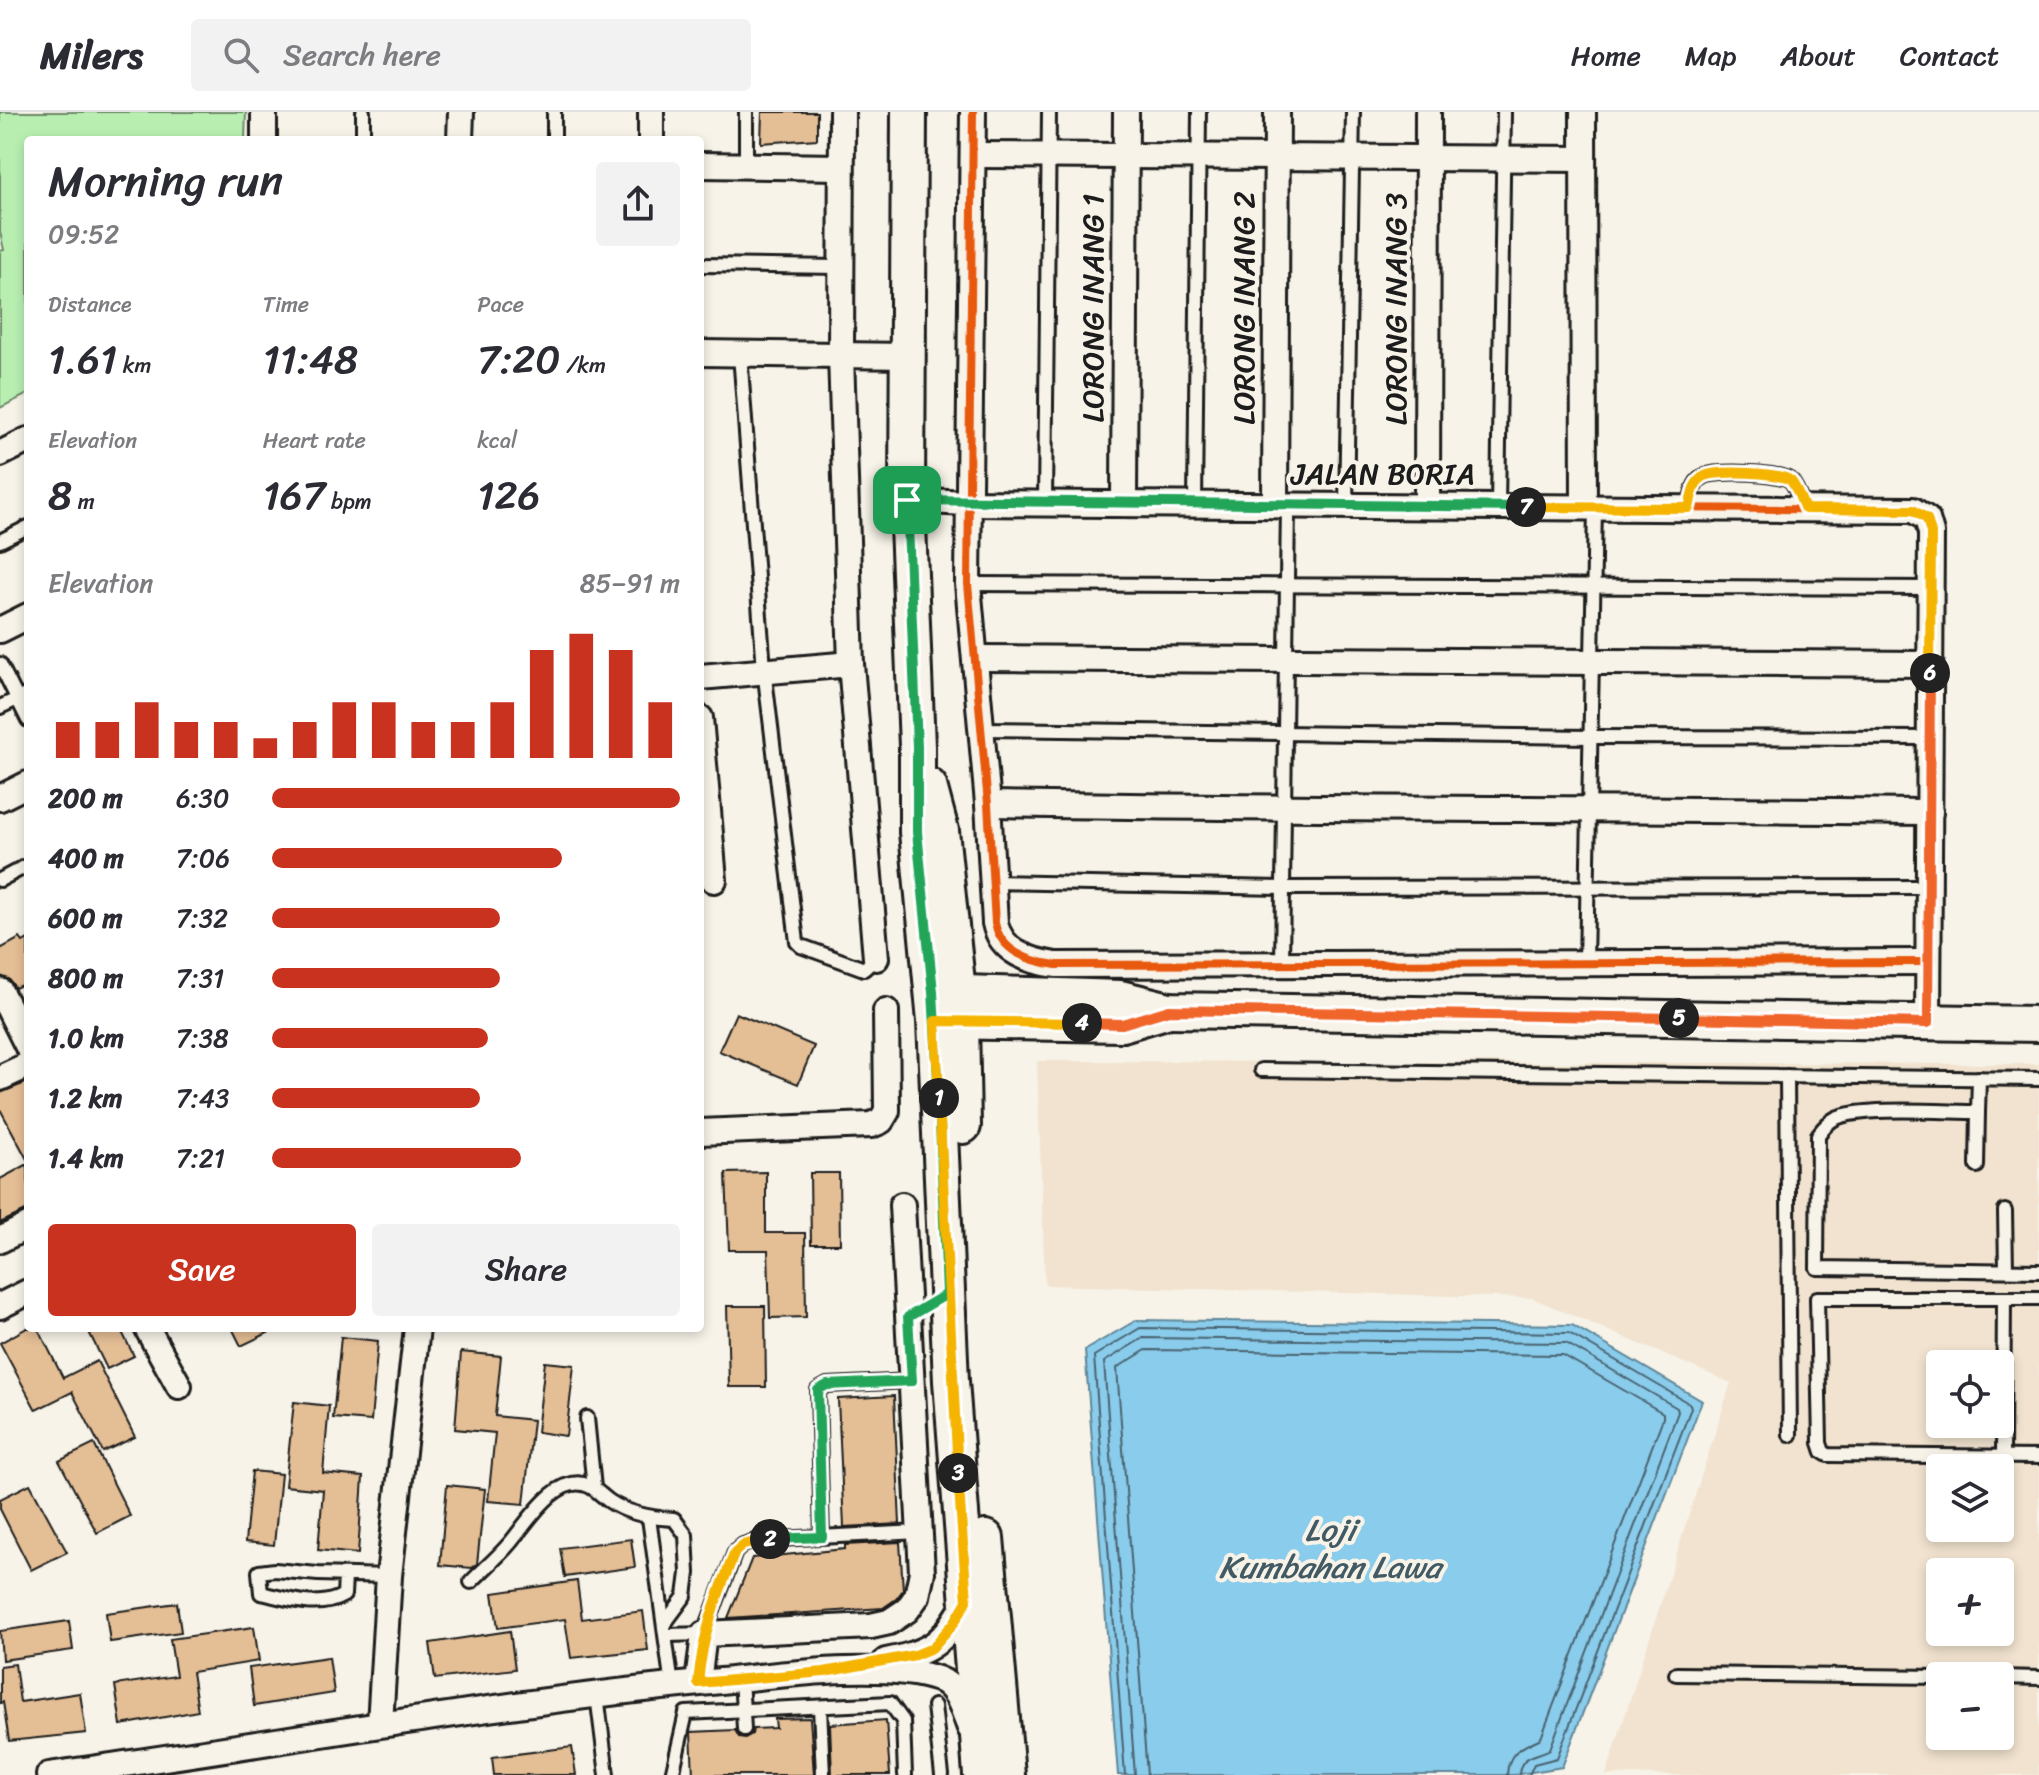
<!DOCTYPE html>
<meta charset="utf-8">
<style>
body{margin:0;font-family:Sriracha,sans-serif;background:#f2f2f3;color:#2b2b33;height:100vh;display:flex;flex-direction:column;font-size:30px;white-space:nowrap}
*{box-sizing:border-box;margin:0}
p{font-size:26px;color:#7c7c81}
.icon{flex:none;width:44px;height:44px;fill:none;stroke:currentColor;stroke-width:2;stroke-linecap:round;stroke-linejoin:round}
.map{position:relative;flex:1;overflow:hidden}
.drawer{position:absolute;left:24px;top:24px;width:680px;height:1196px;display:flex;flex-direction:column;background:#fff;border-radius:8px;box-shadow:0 4px 12px #0003}
.drawer>*{flex:none}
.controls{position:absolute;left:1926px;top:1238px;display:grid;gap:16px}
.controls a{display:grid;place-items:center;width:88px;height:88px;border-radius:8px;background:#fff;box-shadow:0 4px 12px #0003;font-size:40px}
.pin{position:absolute;display:grid;place-items:center;width:68px;height:68px;color:#fff;margin:-34px;border-radius:16px;box-shadow:0 4px 12px #0006}
.km{position:absolute;width:40px;height:40px;margin:-20px;border-radius:50%;background:#222;color:#fff;font-size:22px;line-height:40px;text-align:center}
.round{display:grid;place-items:center;flex:none;width:84px;height:84px;border-radius:8px;background:#f2f2f3}
.headline{display:flex;align-items:center;justify-content:space-between;height:136px;padding:0 24px}
h1{font-size:44px;font-weight:600;line-height:60px}
.stats{display:grid;grid-template-columns:repeat(3,1fr);gap:12px;height:136px;padding:8px 24px}
.stats div{display:grid;align-content:center}
.stats b{font-size:40px;font-weight:600}
.stats small{font-size:22px;font-weight:400}
.stats p{font-size:22px}
.chart{height:224px;padding:16px 24px}
.chart p{display:flex;justify-content:space-between}
.chart svg{width:100%;height:144px;margin-top:8px;stroke:#c8321e;stroke-width:6}
.primary-button{display:flex;gap:16px;margin-top:auto;padding:16px 24px}
.primary-button a{flex:1;height:92px;border-radius:8px;background:#c8321e;color:#fff;font-size:32px;font-weight:600;line-height:92px;text-align:center}
.primary-button a+a{background:#f2f2f3;color:#2b2b33}
ul{padding:0 24px;list-style:none;font-size:26px}
li{display:grid;grid-template-columns:128px 96px 1fr;align-items:center;height:60px}
li i{height:20px;border-radius:10px;background:#c8321e}
header{display:flex;align-items:center;gap:48px;box-sizing:border-box;height:112px;padding:0 40px;background:#fff;border-bottom:2px solid #e1e1e2}
header strong{font-size:38px}
nav{display:flex;gap:44px;margin-inline-start:auto;font-size:28px}
.search{width:560px;height:72px;background:#f2f2f3;display:flex;align-items:center;gap:20px;box-sizing:border-box;padding:0 28px;border-radius:8px;color:#7c7c81;font-size:30px}
.map>svg:first-child{display:block}
</style>
<header>
<strong>Milers</strong>
<div class="search"><svg class="icon" aria-label="search" viewBox="0 0 24 24"><circle cx="10" cy="10" r="6"/><path d="M15 15l6 6"/></svg>Search here</div>
<nav><a>Home</a><a>Map</a><a>About</a><a>Contact</a></nav>
</header>
<div class="map">
<svg width="2039" height="1663" viewBox="0 0 2039 1663">
<rect width="100%" height="100%" fill="#f7f3e8"/>
<filter id="ink" filterUnits="userSpaceOnUse"><feTurbulence type="fractalNoise" baseFrequency=".0125" numOctaves="2"/><feDisplacementMap in="SourceGraphic" scale="16" xChannelSelector="R" yChannelSelector="G"/><feConvolveMatrix kernelMatrix="1 2 1 2 8 2 1 2 1" color-interpolation-filters="sRGB"/></filter>
<g filter="url(#ink)">
<path fill="#f1e3cf" fill-rule="evenodd" d="M1037,949L2039,952V1663H1606L1731,1271L1532,1186L1045,1173ZM1940,1252H2000V1312H1940ZM1940,1356H2000V1416H1940ZM1940,1460H2000V1520H1940ZM1940,1564H2000V1624H1940Z"/>
<polygon fill="#b8efb1" stroke="#6a8666" stroke-width="2" points="0,0 246,0 245,28 28,28 28,282 0,296 0,139 4,138 0,120"/>
<polygon fill="#8acceb" stroke="#5e8698" stroke-width="2" points="1137,1208 1572,1213 1702,1289 1562,1655 1514,1663 1118,1663 1085,1238"/>
<g fill="none" stroke-linecap="round" stroke-linejoin="round">
<g stroke="#48626f" stroke-width="2">
<polyline points="1125,1663 1094,1244 1140,1216 1569,1221 1690,1292 1691,1296 1557,1646 1534,1652 1529,1663"/>
<path d="M1135,1663L1104,1250L1143,1226L1566,1231L1677,1296L1678,1300L1550,1637C1536,1645 1520,1642 1519,1663"/>
<path d="M1147,1663L1117,1256L1146,1238L1563,1243L1663,1301V1306L1541,1626C1523,1635 1508,1638 1507,1663"/>
</g>
</g>
<g fill="#e4be95" stroke="#1c1c1c" stroke-width="2">
<polygon points="762,0 817,0 817,27 761,31"/>
<polygon points="20,826 23,830 28,827 28,870 15,876 9,867 0,864 0,837"/>
<polygon points="736,901 814,934 798,972 719,939"/>
<polygon points="28,970 28,1049 0,997 0,981"/>
<polygon points="28,1052 28,1098 0,1111 0,1067"/>
<polygon points="766,1060 766,1121 805,1121 806,1205 770,1206 768,1138 729,1138 726,1061"/>
<polygon points="810,1061 839,1061 840,1132 811,1132"/>
<polygon points="727,1194 765,1194 766,1275 729,1275"/>
<polygon points="27,1216 38,1216 63,1266 97,1249 135,1325 103,1340 72,1280 36,1298 0,1231"/>
<polygon points="87,1216 120,1216 134,1244 107,1257"/>
<polygon points="232,1216 278,1216 241,1234"/>
<polygon points="341,1225 378,1229 371,1309 333,1306"/>
<polygon points="461,1240 501,1244 495,1304 533,1308 524,1392 488,1389 495,1321 455,1317"/>
<polygon points="545,1250 574,1253 566,1324 537,1320"/>
<polygon points="894,1284 900,1412 844,1415 838,1287"/>
<polygon points="294,1290 329,1294 323,1361 363,1365 358,1442 318,1438 323,1378 285,1374"/>
<polygon points="94,1332 130,1404 97,1421 59,1349"/>
<polygon points="252,1359 281,1362 274,1433 245,1430"/>
<polygon points="30,1372 67,1440 31,1458 0,1397 0,1387"/>
<polygon points="447,1373 485,1377 477,1452 472,1456 440,1453"/>
<polygon points="631,1427 635,1455 565,1465 560,1436"/>
<polygon points="900,1430 903,1478 896,1487 883,1496 728,1506 752,1446 845,1437 845,1433"/>
<polygon points="577,1469 582,1507 643,1499 648,1538 571,1546 565,1507 498,1516 493,1481"/>
<polygon points="177,1491 181,1520 110,1530 106,1501"/>
<polygon points="69,1509 73,1538 2,1548 0,1519"/>
<polygon points="254,1515 259,1549 192,1560 198,1599 121,1613 115,1573 176,1564 170,1527"/>
<polygon points="510,1519 515,1557 435,1567 430,1531"/>
<polygon points="329,1545 334,1581 254,1594 249,1556"/>
<polygon points="15,1552 20,1590 80,1581 86,1621 9,1629 3,1590 0,1591 0,1554"/>
<polygon points="810,1606 814,1663 693,1663 691,1620 735,1618 739,1625 745,1626 752,1622 753,1617 776,1616 775,1607"/>
<polygon points="886,1608 890,1663 832,1663 830,1612"/>
<polygon points="572,1635 576,1663 494,1663 492,1645"/>
</g>
<g fill="none" stroke-linecap="round" stroke-linejoin="round">
<defs>
<g id="lane">
<polyline points="363,28 363,0"/>
<polyline points="554,28 554,0"/>
<polyline points="746,53 746,0"/>
<polyline points="700,153 840,155"/>
<polyline points="740,242 764,557 797,830 801,834 864,857 876,846"/>
<polyline points="1045,392 1049,0"/>
<polyline points="1195,393 1199,0"/>
<polyline points="1346,394 1353,0"/>
<polyline points="1498,395 1504,0"/>
<path d="M1689,396C1692,385 1692,369 1705,364C1717,358 1782,360 1791,369C1797,376 1801,389 1805,397"/>
<polyline points="0,429 28,415"/>
<polyline points="968,472 1931,476"/>
<polyline points="0,552 28,608"/>
<polyline points="0,595 28,582"/>
<polyline points="981,617 1591,625 1929,626"/>
<polyline points="0,768 28,753"/>
<polyline points="993,770 1283,776 1929,775"/>
<polyline points="1586,851 1595,396"/>
<polyline points="1282,852 1288,393"/>
<polyline points="1261,958 2039,967"/>
<polyline points="1787,964 1790,1323"/>
<path d="M1979,966L1978,1000C1945,1000 1863,994 1836,1006C1828,1010 1823,1016 1818,1023L1817,1156L2039,1159"/>
<polyline points="1977,1054 1978,1000"/>
<polyline points="2005,1099 2006,1158"/>
<polyline points="2039,1186 1817,1186 1820,1331 1823,1340 1828,1343 2039,1345"/>
<polyline points="587,1306 594,1376"/>
<polyline points="2003,1344 2004,1186"/>
<polyline points="649,1406 672,1574"/>
<polyline points="822,1425 818,1278 827,1273 912,1269"/>
<path d="M345,1464L344,1483C319,1498 288,1487 261,1481L259,1460L275,1458L318,1462L389,1464"/>
<path d="M471,1470C484,1457 498,1445 510,1431C527,1411 558,1359 589,1374C597,1378 602,1384 609,1389C628,1402 651,1406 674,1407L686,1423L688,1461L685,1484L665,1511"/>
<polyline points="667,1523 704,1522 735,1440 743,1433 758,1428 920,1420"/>
<polyline points="1676,1562 1940,1565"/>
<polyline points="2000,1565 2039,1566"/>
<polyline points="741,1566 744,1617"/>
<polyline points="597,1583 607,1663"/>
<polyline points="934,1594 942,1663"/>
<polyline points="820,1595 823,1663"/>
<polyline points="672,1663 686,1601 890,1591 903,1609 905,1663"/>
</g>
<g id="street">
<polyline points="842,0 841,243 851,552 876,846"/>
<path d="M973,0L968,472L988,692L995,811C1001,840 1029,849 1056,853L1928,850"/>
<polyline points="1583,0 1584,395"/>
<polyline points="264,28 264,0"/>
<polyline points="460,28 461,0"/>
<polyline points="651,28 651,0"/>
<polyline points="973,43 1583,47"/>
<polyline points="700,53 841,55"/>
<polyline points="700,241 907,244"/>
<polyline points="0,342 28,328"/>
<polyline points="907,388 967,391 1913,398 1927,407 1931,421 1928,911"/>
<polyline points="1124,391 1126,0"/>
<polyline points="1275,393 1277,0"/>
<polyline points="1427,394 1428,0"/>
<polyline points="0,518 28,504"/>
<polyline points="975,546 1930,552"/>
<polyline points="700,565 851,552"/>
<polyline points="700,606 714,768"/>
<polyline points="0,686 28,672"/>
<path d="M988,692C1302,698 1616,696 1930,700"/>
<polyline points="0,879 28,935"/>
<polyline points="0,966 28,953"/>
<polyline points="700,1020 871,1013 881,1009 887,999 886,899"/>
<polyline points="0,1128 28,1114"/>
<polyline points="0,1194 28,1180"/>
<polyline points="147,1216 179,1274"/>
<path d="M886,1549C933,1540 943,1531 967,1489"/>
<polyline points="698,1571 704,1522 871,1514 889,1510 907,1498 917,1484 922,1460 902,1093"/>
<polyline points="380,1612 389,1464 417,1216"/>
<path d="M49,1663C273,1632 496,1590 721,1569C779,1563 885,1548 938,1567C958,1574 963,1598 970,1616"/>
</g>
<g id="secondary">
<polyline points="909,0 907,388 917,635 917,720 935,909 951,1269 981,1663"/>
<polyline points="929,674 941,719 961,908 963,1014"/>
<polyline points="933,880 1120,886 1169,898 2039,912"/>
<polyline points="939,909 1122,912 1169,898"/>
<polyline points="986,1426 1007,1663"/>
</g>
</defs>
<use href="#lane" stroke="#1c1c1c" stroke-width="18"/>
<use href="#street" stroke="#1c1c1c" stroke-width="30"/>
<use href="#secondary" stroke="#1c1c1c" stroke-width="40"/>
<use href="#lane" stroke="#f7f3e8" stroke-width="12"/>
<use href="#street" stroke="#f7f3e8" stroke-width="24"/>
<use href="#secondary" stroke="#f7f3e8" stroke-width="34"/>
<defs>
<g id="cycleway">
<path d="M973,0L968,472L988,692L995,811C1001,840 1029,849 1056,853L1928,850"/>
<polyline points="907,388 967,391 1913,398 1927,407 1931,421 1928,911"/>
</g>
</defs>
<use href="#cycleway" stroke="#f7f3e8" stroke-width="13"/>
<use href="#cycleway" stroke="#e8590c" stroke-width="8"/>
</g>
</g>
<g fill="none" stroke-linecap="round" stroke-linejoin="round" filter="url(#ink)">
<defs>
<polyline id="split-1" points="907,388 917,635 917,720 933,880 939,986"/>
<polyline id="split-2" points="770,1427 822,1425 818,1278 827,1273 912,1269 908,1205 947,1182 939,986"/>
<path id="split-3" d="M770,1427L743,1433L735,1440C716,1487 703,1519 698,1571L824,1560L915,1543L932,1536L954,1511L967,1489L958,1361"/>
<polyline id="split-4" points="958,1361 935,909 1082,911"/>
<polyline id="split-5" points="1082,911 1122,912 1169,898 1679,906"/>
<polyline id="split-6" points="1679,906 1928,911 1930,561"/>
<path id="split-7" d="M1526,395L1689,396C1692,385 1692,370 1705,364C1717,358 1782,360 1791,369C1797,376 1801,389 1805,397L1913,398L1927,407L1931,421L1930,561"/>
<polyline id="split-8" points="907,388 1526,395"/>
</defs>
<use href="#split-1" stroke="#fff" stroke-width="16"/>
<use href="#split-2" stroke="#fff" stroke-width="16"/>
<use href="#split-3" stroke="#fff" stroke-width="16"/>
<use href="#split-4" stroke="#fff" stroke-width="16"/>
<use href="#split-5" stroke="#fff" stroke-width="16"/>
<use href="#split-6" stroke="#fff" stroke-width="16"/>
<use href="#split-7" stroke="#fff" stroke-width="16"/>
<use href="#split-8" stroke="#fff" stroke-width="16"/>
<use href="#split-1" stroke="#22a559" stroke-width="10"/>
<use href="#split-2" stroke="#22a559" stroke-width="10"/>
<use href="#split-3" stroke="#f5b400" stroke-width="10"/>
<use href="#split-4" stroke="#f5b400" stroke-width="10"/>
<use href="#split-5" stroke="#f0652b" stroke-width="10"/>
<use href="#split-6" stroke="#f0652b" stroke-width="10"/>
<use href="#split-7" stroke="#f5b400" stroke-width="10"/>
<use href="#split-8" stroke="#22a559" stroke-width="10"/>
</g>
<g text-anchor="middle" stroke-width="8" stroke-linejoin="round" paint-order="stroke">
<g font-size="30" fill="#1c1c1c" stroke="#f7f3e8">
<text transform="translate(1093 196) rotate(-90)" y="10">LORONG INANG 1</text>
<text transform="translate(1244 196) rotate(-90)" y="10">LORONG INANG 2</text>
<text transform="translate(1396 197) rotate(-90)" y="10">LORONG INANG 3</text>
<text x="1383" y="372">JALAN BORIA</text>
</g>
<g font-size="32" font-style="italic" fill="#425a64" stroke="#f7f3e8">
<text x="1330" y="1429">Loji<tspan x="1330" dy="37">Kumbahan Lawa</tspan></text>
</g>
</g>
</svg>
<div class="controls">
<a><svg class="icon" aria-label="locate" viewBox="0 0 24 24"><circle cx="12" cy="12" r="6"/><path d="M12 2v4M12 18v4M2 12h4M18 12h4"/></svg></a>
<a><svg class="icon" aria-label="layers" viewBox="0 0 24 24"><path d="M12 4l9 5-9 5-9-5zM3 14l9 5 9-5"/></svg></a>
<a>+</a>
<a>−</a>
</div>
<div class="pin" style="left:907px;top:388px;background:#1e9e55"><svg class="icon" aria-label="arrive" viewBox="0 0 24 24"><path d="M6 21V4h12l-3 4 3 4H6"/></svg></div>
<b class="km" style="left:939px;top:986px">1</b>
<b class="km" style="left:770px;top:1427px">2</b>
<b class="km" style="left:958px;top:1361px">3</b>
<b class="km" style="left:1082px;top:911px">4</b>
<b class="km" style="left:1679px;top:906px">5</b>
<b class="km" style="left:1930px;top:561px">6</b>
<b class="km" style="left:1526px;top:395px">7</b>
<section class="drawer">
<div class="headline"><div><h1>Morning run</h1><p>09:52</p></div><a class="round"><svg class="icon" aria-label="share" viewBox="0 0 24 24"><path d="M12 15V3M7 8l5-5 5 5M5 13v7h14v-7"/></svg></a></div>
<div class="stats">
<div><p>Distance</p><b>1.61<small> km</small></b></div>
<div><p>Time</p><b>11:48</b></div>
<div><p>Pace</p><b>7:20<small> /km</small></b></div>
</div>
<div class="stats">
<div><p>Elevation</p><b>8<small> m</small></b></div>
<div><p>Heart rate</p><b>167<small> bpm</small></b></div>
<div><p>kcal</p><b>126</b></div>
</div>
<div class="chart"><p><span>Elevation</span>85–91 m</p>
<svg viewBox="0 0 160 44" preserveAspectRatio="none"><path d="M5 44V33M15 44V33M25 44V27M35 44V33M45 44V33M55 44V38M65 44V33M75 44V27M85 44V27M95 44V33M105 44V33M115 44V27M125 44V11M135 44V6M145 44V11M155 44V27"/></svg>
</div>
<ul>
<li><b>200 m</b>6:30<i style="width:100%"></i></li>
<li><b>400 m</b>7:06<i style="width:71%"></i></li>
<li><b>600 m</b>7:32<i style="width:56%"></i></li>
<li><b>800 m</b>7:31<i style="width:56%"></i></li>
<li><b>1.0 km</b>7:38<i style="width:53%"></i></li>
<li><b>1.2 km</b>7:43<i style="width:51%"></i></li>
<li><b>1.4 km</b>7:21<i style="width:61%"></i></li>
</ul>
<div class="primary-button"><a>Save</a><a>Share</a></div>
</section>
</div>
